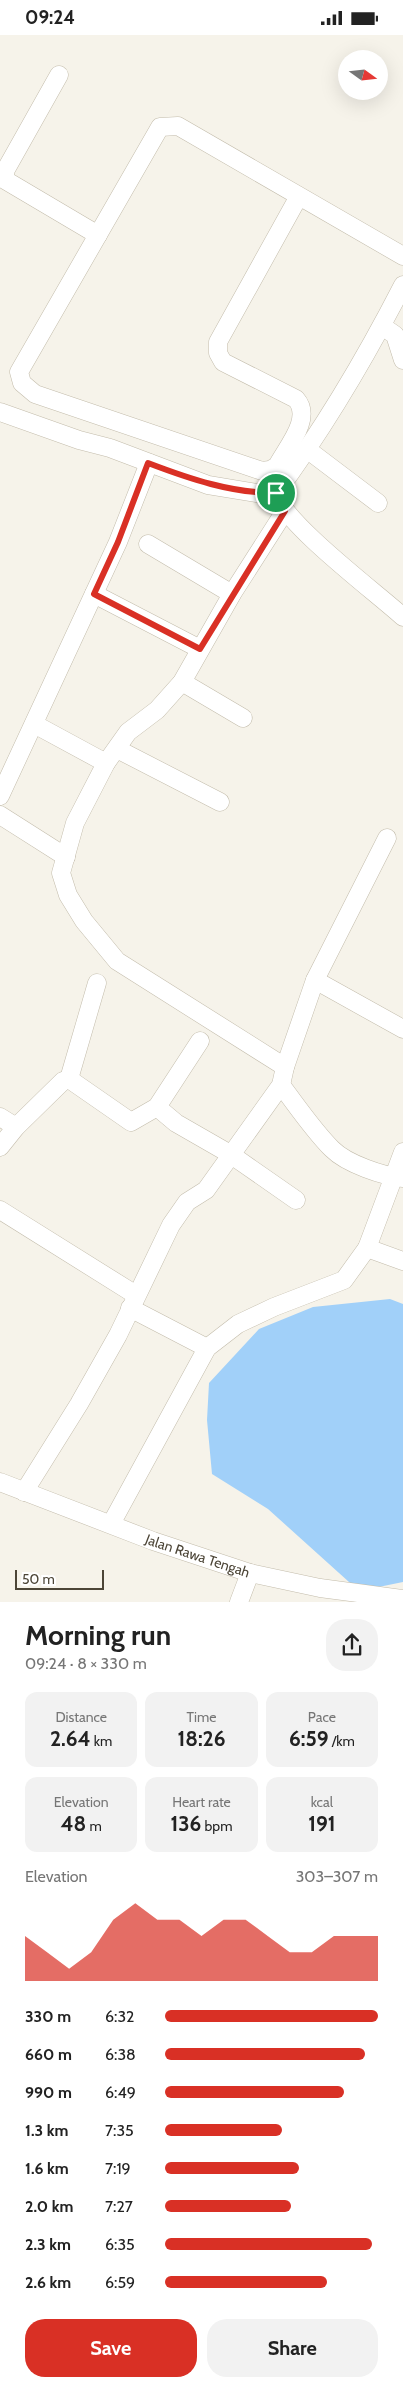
<!DOCTYPE html>
<meta charset="utf-8">
<style>
body{margin:0;font-family:Cabin,sans-serif;background:#f2f2f2;color:#222;height:100vh;display:flex;flex-direction:column;font-size:19px;white-space:nowrap}
*{box-sizing:border-box;margin:0}
p{font-size:16px;color:#767676}
.icon{flex:none;width:28px;height:28px;fill:none;stroke:currentColor;stroke-width:2;stroke-linecap:round;stroke-linejoin:round}
.map{position:relative;height:1567px;overflow:hidden}
.sheet{display:flex;flex-direction:column;background:#fff;flex:1}
.sheet>*{flex:none}
.needle{width:32px;rotate:105deg}
.fabs{position:absolute;left:338px;top:15px;display:grid;gap:10px}
.fabs a{display:grid;place-items:center;width:50px;height:50px;border-radius:50%;background:#fff;box-shadow:0 5px 20px #0002;font-size:25px}
.scale{position:absolute;left:15px;bottom:12px;width:89px;box-sizing:border-box;padding-left:5px;border:2px solid #4c4537;border-top:0;font-size:14px;line-height:18px;white-space:nowrap;color:#4c4537;-webkit-text-stroke:4px #fff;paint-order:stroke}
.pin{position:absolute;display:grid;place-items:center;width:42px;height:42px;color:#fff;margin:-21px;border:2px solid #fff;border-radius:50%;box-shadow:0 1px 5px #0007}
.round{display:grid;place-items:center;flex:none;width:52px;height:52px;border-radius:20px;background:#f2f2f2}
.overview{display:flex;align-items:center;justify-content:space-between;height:85px;padding:0 25px}
h1{font-size:28px;font-weight:700;line-height:38px}
.figures{display:grid;grid-template-columns:repeat(3,1fr);gap:8px;height:85px;padding:5px 25px}
.figures div{display:grid;align-content:center;border-radius:12px;background:#f2f2f2;text-align:center}
.figures b{font-size:21px;font-weight:700}
.figures small{font-size:14px;font-weight:400}
.figures p{font-size:14px}
.chart{height:140px;padding:10px 25px}
.chart p{display:flex;justify-content:space-between}
.chart svg{width:100%;height:90px;margin-top:5px;fill:#d93025;opacity:.7}
.button{display:flex;gap:10px;margin-top:auto;padding:10px 25px}
.button a{flex:1;height:58px;border-radius:20px;background:#d93025;color:#fff;font-size:20px;font-weight:700;line-height:58px;text-align:center}
.button a+a{background:#f2f2f2;color:#222}
ul{padding:0 25px;list-style:none;font-size:16px}
li{display:grid;grid-template-columns:80px 60px 1fr;align-items:center;height:38px}
li i{height:12px;border-radius:6px;background:#d93025}
.status{display:flex;justify-content:space-between;align-items:center;height:35px;padding:0 25px;background:#fff;direction:ltr}
.status svg{height:14px;fill:currentColor}
.map>svg:first-child{display:block}
</style>
<div class="status"><b>09:24</b><svg viewBox="0 0 49 12"><path d="M0 12V9h3v3zM5 12V6h3v6zM10 12V3h3v9zM15 12V0h3v12zM26 1h20v11H26zM47 4h2v5h-2z"/></svg></div>
<div class="map">
<svg width="403" height="1567" viewBox="0 0 403 1567">
<rect width="100%" height="100%" fill="#f6f3ea"/>
<polygon fill="#a1d0f9" points="390,1264 403,1269 403,1547 359,1556 268,1474 212,1439 207,1385 209,1348 259,1294 313,1272"/>
<g fill="none" stroke-linecap="round" stroke-linejoin="round">
<defs>
<g id="minor">
<polyline points="59,40 5,136 5,145 98,200"/>
<path d="M299,161L218,307V318L223,327L296,364C313,383 287,412 277,431L270,435L262,436L35,359L22,348L19,337L160,92L178,91L403,221"/>
<path d="M403,250C366,322 324,393 276,458C282,487 378,559 403,582"/>
<polyline points="382,291 395,300 403,325"/>
<polyline points="0,377 79,405 110,413 208,450 257,458 276,458"/>
<polyline points="308,415 378,468"/>
<polyline points="285,476 232,559 182,647 157,675 128,697 106,728 75,788 61,838 68,860 84,886 117,926 285,1032"/>
<polyline points="148,509 232,559"/>
<polyline points="94,559 200,614"/>
<polyline points="182,647 243,683"/>
<polyline points="34,689 106,728"/>
<polyline points="117,714 220,767"/>
<polyline points="0,761 118,507 149,428"/>
<polyline points="0,780 66,822"/>
<polyline points="315,945 387,803"/>
<polyline points="69,1044 97,948"/>
<path d="M281,1050C297,1071 313,1095 332,1114C347,1129 383,1141 403,1143"/>
<polyline points="157,1072 176,1088 230,1119 296,1165"/>
<polyline points="0,1082 16,1092"/>
<polyline points="0,1112 16,1092 63,1046 69,1044 131,1087 157,1072 200,1006"/>
<polyline points="0,1175 136,1260"/>
<polyline points="367,1213 403,1226"/>
<polyline points="130,1273 207,1313"/>
<path id="s1" d="M0,1447L153,1506L250,1538L320,1553L403,1564"/>
<polyline points="24,1457 79,1369 118,1300 171,1190 187,1167 206,1155 281,1050 285,1032 315,945 403,994"/>
<polyline points="111,1489 207,1313 238,1289 274,1272 344,1245 367,1213 403,1117"/>
<polyline points="239,1567 250,1538"/>
</g>
</defs>
<use href="#minor" stroke="#c3bcab" stroke-width="19"/>
<use href="#minor" stroke="#fff" stroke-width="18"/>
</g>
<g fill="none" stroke-linecap="round" stroke-linejoin="round">
<defs>
<path id="route" d="M148,428C190,444 231,458 276,458L278,465L285,476L200,614L94,559L118,507Z"/>
</defs>
<use href="#route" stroke="#fff" stroke-width="10"/>
<use href="#route" stroke="#d93025" stroke-width="6"/>
</g>
<g text-anchor="middle" stroke-width="4.5" stroke-linejoin="round" paint-order="stroke">
<g font-size="14" fill="#4c4537" stroke="#fff">
<text dy="5" stroke="none"><textPath href="#s1" startOffset="211">Jalan Rawa Tengah</textPath></text>
</g>
</g>
</svg>
<div class="fabs">
<a><svg class="needle" viewBox="-14 -14 28 28"><path d="M0-13l5 13h-10z" fill="#e53935"/><path d="M0 13l5-13h-10z" fill="#767676"/></svg></a>
</div>
<div class="scale">50 m</div>
<div class="pin" style="left:276px;top:458px;background:#1e9e55"><svg class="icon" aria-label="arrive" viewBox="0 0 24 24"><path d="M6 21V4h12l-3 4 3 4H6"/></svg></div>
</div>
<section class="sheet">
<div class="overview"><div><h1>Morning run</h1><p>09:24 · 8 × 330 m</p></div><a class="round"><svg class="icon" aria-label="share" viewBox="0 0 24 24"><path d="M12 15V3M7 8l5-5 5 5M5 13v7h14v-7"/></svg></a></div>
<div class="figures">
<div><p>Distance</p><b>2.64<small> km</small></b></div>
<div><p>Time</p><b>18:26</b></div>
<div><p>Pace</p><b>6:59<small> /km</small></b></div>
</div>
<div class="figures">
<div><p>Elevation</p><b>48<small> m</small></b></div>
<div><p>Heart rate</p><b>136<small> bpm</small></b></div>
<div><p>kcal</p><b>191</b></div>
</div>
<div class="chart"><p><span>Elevation</span>303–307 m</p>
<svg viewBox="0 0 160 44" preserveAspectRatio="none"><path d="M0 44V22L10 30L20 38L30 30L40 14L50 6L60 14L70 14L80 22L90 14L100 14L110 22L120 30L130 30L140 22L150 22L160 22V44z"/></svg>
</div>
<ul>
<li><b>330 m</b>6:32<i style="width:100%"></i></li>
<li><b>660 m</b>6:38<i style="width:94%"></i></li>
<li><b>990 m</b>6:49<i style="width:84%"></i></li>
<li><b>1.3 km</b>7:35<i style="width:55%"></i></li>
<li><b>1.6 km</b>7:19<i style="width:63%"></i></li>
<li><b>2.0 km</b>7:27<i style="width:59%"></i></li>
<li><b>2.3 km</b>6:35<i style="width:97%"></i></li>
<li><b>2.6 km</b>6:59<i style="width:76%"></i></li>
</ul>
<div class="button"><a>Save</a><a>Share</a></div>
</section>
